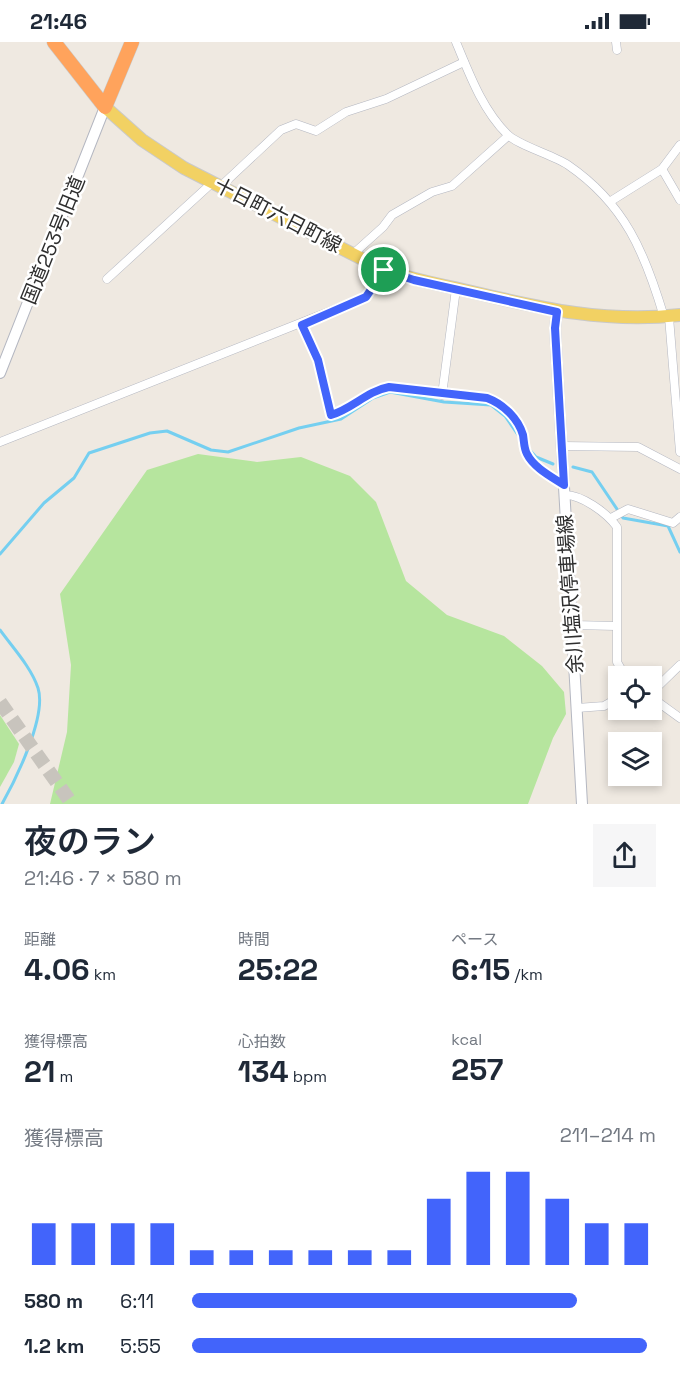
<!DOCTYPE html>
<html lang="ja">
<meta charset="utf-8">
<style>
body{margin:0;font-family:"Space Grotesk","Noto Sans JP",sans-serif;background:#f6f6f7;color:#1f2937;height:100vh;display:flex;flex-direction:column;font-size:22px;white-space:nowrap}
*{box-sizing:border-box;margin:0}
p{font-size:20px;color:#747a83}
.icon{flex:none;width:33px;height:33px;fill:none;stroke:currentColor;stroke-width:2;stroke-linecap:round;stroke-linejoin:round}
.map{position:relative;height:762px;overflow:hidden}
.sheet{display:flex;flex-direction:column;background:#fff;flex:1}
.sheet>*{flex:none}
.tools{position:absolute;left:608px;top:624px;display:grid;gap:12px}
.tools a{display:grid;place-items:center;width:54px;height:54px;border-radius:0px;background:#fff;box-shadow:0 3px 9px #0003;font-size:30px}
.pin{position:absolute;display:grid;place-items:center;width:51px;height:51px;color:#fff;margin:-26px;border:3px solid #fff;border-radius:50%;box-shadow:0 2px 6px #0007}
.round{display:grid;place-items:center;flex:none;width:63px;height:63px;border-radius:0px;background:#f6f6f7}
.headline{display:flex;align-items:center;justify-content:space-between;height:102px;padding:0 24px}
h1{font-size:33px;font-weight:600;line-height:45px}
.figures{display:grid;grid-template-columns:repeat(3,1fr);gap:9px;height:102px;padding:6px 24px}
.figures div{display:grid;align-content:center}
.figures b{font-size:30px;font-weight:600}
.figures small{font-size:16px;font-weight:400}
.figures p{font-size:16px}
.chart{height:168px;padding:12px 24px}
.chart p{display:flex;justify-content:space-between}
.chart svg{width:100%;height:108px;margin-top:6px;stroke:#4264fb;stroke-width:6}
ul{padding:0 24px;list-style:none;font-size:20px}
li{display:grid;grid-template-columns:96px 72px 1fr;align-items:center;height:45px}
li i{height:15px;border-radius:8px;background:#4264fb}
.status{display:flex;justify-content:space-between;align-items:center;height:42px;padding:0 30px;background:#fff;direction:ltr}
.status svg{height:16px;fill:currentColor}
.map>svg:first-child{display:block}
</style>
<div class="status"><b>21:46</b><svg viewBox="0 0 49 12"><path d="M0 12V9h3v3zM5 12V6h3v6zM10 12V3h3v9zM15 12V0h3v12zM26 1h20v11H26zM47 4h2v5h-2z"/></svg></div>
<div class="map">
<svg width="680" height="762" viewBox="0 0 680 762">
<rect width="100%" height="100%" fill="#efe9e1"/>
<g fill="#b6e59e">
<polygon points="198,412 257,420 301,415 350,434 376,460 406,539 447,573 504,594 542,624 564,650 566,672 553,696 528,762 50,762 67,690 71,623 60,552 147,428"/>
<polygon points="0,673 19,702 14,720 0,745"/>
</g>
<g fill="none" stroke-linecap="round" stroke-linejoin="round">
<g stroke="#75cff0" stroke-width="3">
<polyline points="527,405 536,415 553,422"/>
<polyline points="573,425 592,430 623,476 668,484 680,510"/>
<polyline points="0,512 44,461 74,436 89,411 150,391 167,389 211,408 228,410 299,386 341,377 373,356 390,350 444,360 491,363 505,374 523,400"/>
<path d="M0,588C13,606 31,625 38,646C47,674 16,737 2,762"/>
</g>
<polyline stroke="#c8c4bd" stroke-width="14" stroke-dasharray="14 7" stroke-linecap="butt" points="0,660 72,762"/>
<defs>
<g id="street">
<path d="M456,0C469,31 482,67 507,92C517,103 553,113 568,123C625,162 645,211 664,275"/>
<polyline points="616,0 617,8"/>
<polyline points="662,127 680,158"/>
<polyline points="221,144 281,88 296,82 316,89 346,70 386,57 464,20"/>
<polyline points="611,159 662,127 680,103"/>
<polyline points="353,212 383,185 392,173 432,150 452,144 508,94"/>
<polyline points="107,237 213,140"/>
<polyline points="669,275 680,410"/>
<path d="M302,283L318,318L331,373C352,367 367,349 389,345L487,356C503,362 518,376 523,393C524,399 524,407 527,412C534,426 552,435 564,443"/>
<polyline points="442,353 456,247"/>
<polyline points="0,400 366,255 384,228"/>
<polyline points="562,404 638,405 680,427"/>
<path d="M564,453C581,452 607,471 617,485V620L625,634"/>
<polyline points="611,476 628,467 673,481 680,475"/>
<polyline points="573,583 616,584"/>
<polyline points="651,651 680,623"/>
<polyline points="651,655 680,676"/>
<polyline points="577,666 604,664 618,656"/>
</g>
<g id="secondary">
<polyline points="557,270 555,286 582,762"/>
<polyline points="0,331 105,65"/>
</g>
<path id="primary" d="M105,65L142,98L184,126L384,228C413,238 442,243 472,250C543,267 607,281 680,273"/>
<polyline id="highway" points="54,0 105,65 132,0"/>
</defs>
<use href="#street" stroke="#b4b7c1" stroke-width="9"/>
<use href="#secondary" stroke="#b4b7c1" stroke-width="12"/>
<use href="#primary" stroke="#c9c9c9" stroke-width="14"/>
<use href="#highway" stroke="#c9c9c9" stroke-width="15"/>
<use href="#street" stroke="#fff" stroke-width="8"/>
<use href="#secondary" stroke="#fff" stroke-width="10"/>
<use href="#primary" stroke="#f2d163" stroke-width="12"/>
<use href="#highway" stroke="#ffa35c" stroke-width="14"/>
</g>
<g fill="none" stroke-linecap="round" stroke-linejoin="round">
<defs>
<path id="route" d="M384,228L414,238L557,270L555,286L564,443C552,435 534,426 527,412C524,407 524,399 523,393C518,376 503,362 487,356L389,345C367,349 352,367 331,373L318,318L302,283L366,255Z"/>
</defs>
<use href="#route" stroke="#fff" stroke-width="12"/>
<use href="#route" stroke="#4264fb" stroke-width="8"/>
</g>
<g text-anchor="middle" stroke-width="5" stroke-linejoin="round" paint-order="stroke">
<g font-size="20" fill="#2e2e2e" stroke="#fff">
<text transform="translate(278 173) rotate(27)" y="7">十日町六日町線</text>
<text transform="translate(53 198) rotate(-68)" y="7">国道253号旧道</text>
<text transform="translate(570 552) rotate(-94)" y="7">余川塩沢停車場線</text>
</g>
</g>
</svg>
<div class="tools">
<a><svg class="icon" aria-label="locate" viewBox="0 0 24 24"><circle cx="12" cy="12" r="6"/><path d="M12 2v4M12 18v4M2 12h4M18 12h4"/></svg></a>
<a><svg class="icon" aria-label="layers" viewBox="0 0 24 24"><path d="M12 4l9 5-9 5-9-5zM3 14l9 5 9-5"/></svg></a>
</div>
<div class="pin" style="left:384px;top:228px;background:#1e9e55"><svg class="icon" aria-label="arrive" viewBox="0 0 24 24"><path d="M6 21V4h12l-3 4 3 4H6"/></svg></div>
</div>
<section class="sheet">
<div class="headline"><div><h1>夜のラン</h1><p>21:46 · 7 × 580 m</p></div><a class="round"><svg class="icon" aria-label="share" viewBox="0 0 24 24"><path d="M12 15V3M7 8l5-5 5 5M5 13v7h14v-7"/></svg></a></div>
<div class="figures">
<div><p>距離</p><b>4.06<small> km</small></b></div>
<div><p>時間</p><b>25:22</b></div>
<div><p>ペース</p><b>6:15<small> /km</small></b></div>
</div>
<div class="figures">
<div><p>獲得標高</p><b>21<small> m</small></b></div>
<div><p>心拍数</p><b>134<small> bpm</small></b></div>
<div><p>kcal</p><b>257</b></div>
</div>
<div class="chart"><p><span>獲得標高</span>211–214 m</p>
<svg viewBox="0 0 160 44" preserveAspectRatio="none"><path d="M5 44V27M15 44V27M25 44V27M35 44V27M45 44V38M55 44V38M65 44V38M75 44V38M85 44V38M95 44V38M105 44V17M115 44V6M125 44V6M135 44V17M145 44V27M155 44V27"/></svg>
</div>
<ul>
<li><b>580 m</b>6:11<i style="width:83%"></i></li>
<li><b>1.2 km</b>5:55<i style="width:98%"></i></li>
</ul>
</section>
